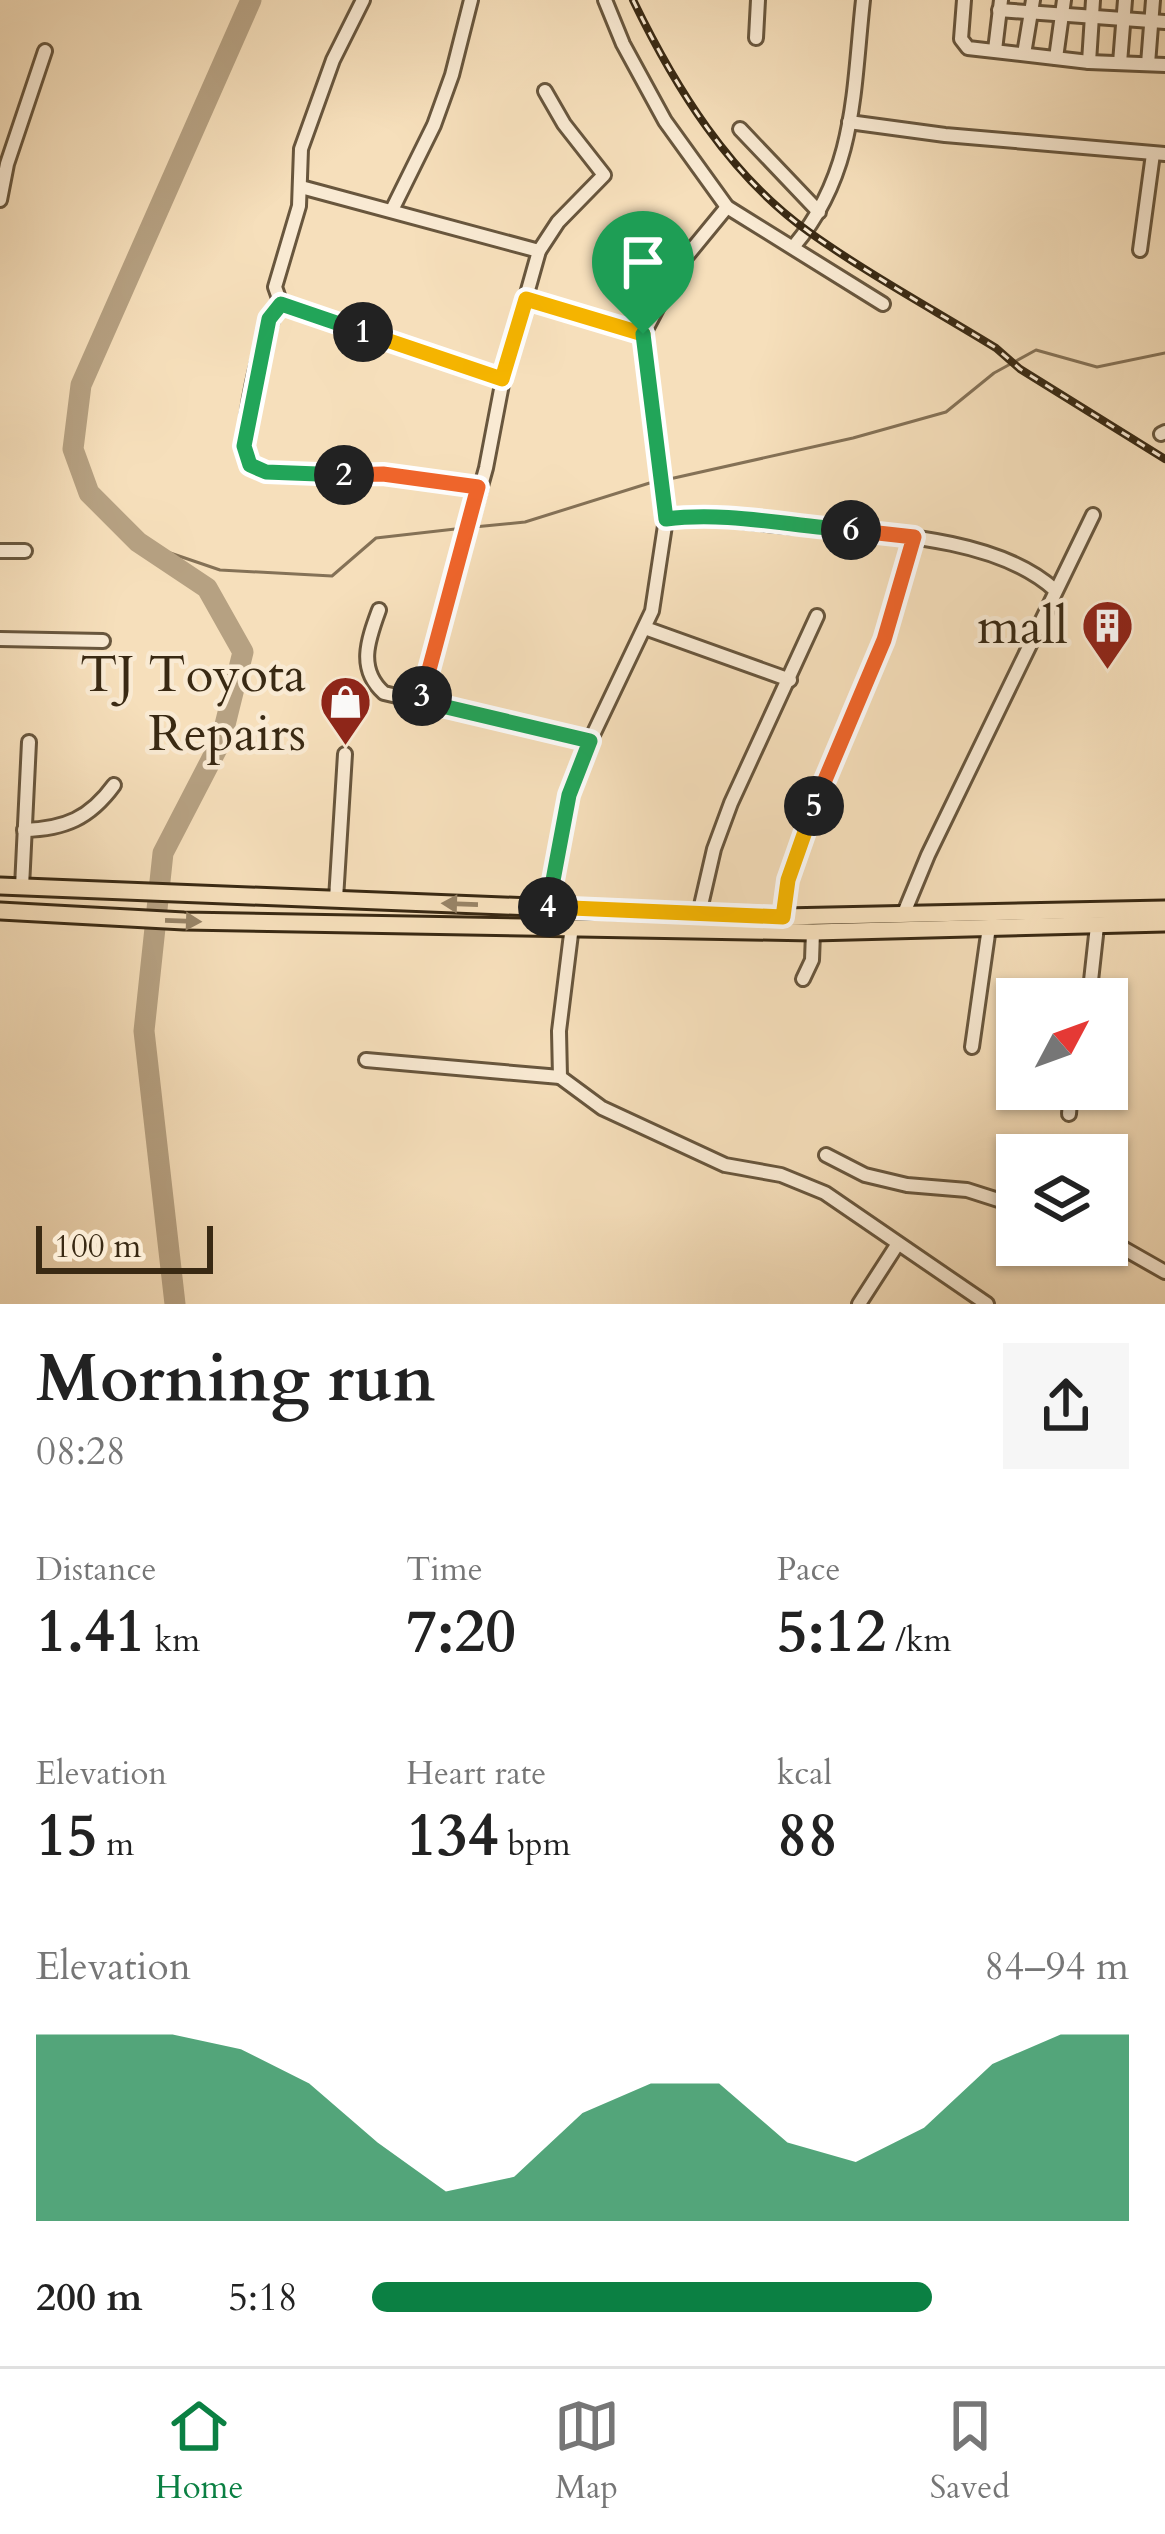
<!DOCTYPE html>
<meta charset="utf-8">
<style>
body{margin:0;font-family:Cardo,serif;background:#f6f6f6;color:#222;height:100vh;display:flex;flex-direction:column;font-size:45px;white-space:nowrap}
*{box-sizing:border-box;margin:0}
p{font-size:39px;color:#767676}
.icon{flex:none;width:66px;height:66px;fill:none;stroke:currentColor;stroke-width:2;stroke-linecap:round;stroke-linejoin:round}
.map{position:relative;height:1304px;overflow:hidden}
.side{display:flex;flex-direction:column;background:#fff;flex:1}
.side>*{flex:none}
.needle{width:78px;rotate:49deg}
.controls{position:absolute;left:996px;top:978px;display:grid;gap:24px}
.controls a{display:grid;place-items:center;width:132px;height:132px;border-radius:0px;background:#fff;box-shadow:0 3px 9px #0004;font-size:60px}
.scale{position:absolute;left:36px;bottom:30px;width:177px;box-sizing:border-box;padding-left:12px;border:6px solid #392913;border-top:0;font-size:33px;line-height:42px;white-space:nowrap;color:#392913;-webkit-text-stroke:9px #f9ead3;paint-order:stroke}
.pin{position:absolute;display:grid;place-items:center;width:102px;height:102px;color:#fff;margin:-123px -51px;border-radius:50% 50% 50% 0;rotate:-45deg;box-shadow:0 0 12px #0007}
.pin .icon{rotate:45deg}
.km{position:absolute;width:60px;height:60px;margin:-30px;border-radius:50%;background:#222;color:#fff;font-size:33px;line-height:60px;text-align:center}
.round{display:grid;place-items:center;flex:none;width:126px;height:126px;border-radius:0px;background:#f6f6f6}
.head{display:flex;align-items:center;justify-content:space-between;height:204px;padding:0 36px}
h1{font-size:66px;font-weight:700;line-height:90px}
.metrics{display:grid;grid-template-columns:repeat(3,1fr);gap:18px;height:204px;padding:12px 36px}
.metrics div{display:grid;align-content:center}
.metrics b{font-size:60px;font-weight:700}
.metrics small{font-size:33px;font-weight:400}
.metrics p{font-size:33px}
.chart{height:336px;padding:24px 36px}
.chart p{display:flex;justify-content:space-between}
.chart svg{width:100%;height:216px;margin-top:12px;fill:#0b8043;opacity:.7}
ul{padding:0 36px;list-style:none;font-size:39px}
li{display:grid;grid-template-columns:192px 144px 1fr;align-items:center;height:90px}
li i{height:30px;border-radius:15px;background:#0b8043}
.tab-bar{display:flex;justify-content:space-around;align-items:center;height:168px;border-top:3px solid #e0e0e0;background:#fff;font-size:33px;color:#767676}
.tab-bar a{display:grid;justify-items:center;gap:6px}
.tab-bar .current{color:#0b8043}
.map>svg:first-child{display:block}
</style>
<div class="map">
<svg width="1165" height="1304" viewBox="0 0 1165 1304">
<rect width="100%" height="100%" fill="#f6dfbb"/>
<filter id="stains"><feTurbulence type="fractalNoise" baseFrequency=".00167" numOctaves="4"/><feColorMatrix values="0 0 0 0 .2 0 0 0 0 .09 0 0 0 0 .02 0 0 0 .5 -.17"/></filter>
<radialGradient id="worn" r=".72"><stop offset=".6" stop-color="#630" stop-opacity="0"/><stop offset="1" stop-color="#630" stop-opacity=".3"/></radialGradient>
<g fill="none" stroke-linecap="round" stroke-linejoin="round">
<g stroke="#847156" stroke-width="3">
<polyline points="665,480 853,438 946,412 994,373 1036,350 1097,367 1165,353"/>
<polyline points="474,527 525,522 656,481"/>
<polyline points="138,542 220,570 332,576 376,538 464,528"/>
</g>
<polyline stroke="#b6a182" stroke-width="21" points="175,1304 144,1031 163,853 221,741 243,652 207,588 138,542 89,493 73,449 81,385 251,0"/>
<defs>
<g id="minor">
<polyline points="605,0 623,44 665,121 727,207 883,304"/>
<polyline points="964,0 961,39 968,48 1089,62 1165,65"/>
<polyline points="999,10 1165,22"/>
<polyline points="756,38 758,0"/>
<polyline points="995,50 1001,0"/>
<polyline points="1024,54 1033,0"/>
<polyline points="1056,58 1064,0"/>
<polyline points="1089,62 1093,0"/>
<polyline points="1120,63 1125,0"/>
<polyline points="1148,64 1153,0"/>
<polyline points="849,122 945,135 1165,154"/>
<polyline points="740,129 819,212"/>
<polyline points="301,187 539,251"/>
<polyline points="0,200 7,164 45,51"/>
<polyline points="392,210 434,125 452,75 471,0"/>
<path d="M794,246C856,172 853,92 863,0"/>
<polyline points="1140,250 1153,154"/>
<polyline points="526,299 643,335"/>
<path d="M281,304C262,329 235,437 251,465L266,472L383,474L479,487"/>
<polyline points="281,304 275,287 299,206 301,149 333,60 363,0"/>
<polyline points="281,304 503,379"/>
<polyline points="1161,434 1165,432"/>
<path d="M666,519C705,515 739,521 777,525C861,534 990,531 1055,590"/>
<polyline points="0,551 25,551"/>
<path d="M379,610C368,640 357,669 384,693L590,741"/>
<polyline points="645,628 790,680"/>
<polyline points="0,639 103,641"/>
<polyline points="421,701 486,468 503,379 539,251 558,222 604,175 564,124 545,91"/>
<path d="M24,830C65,829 90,818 114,785"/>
<polyline points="22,887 29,742"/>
<polyline points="336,899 345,754"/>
<polyline points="548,908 569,795 590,741 652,611 666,519 643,335 681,263 727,207"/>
<polyline points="904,913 928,855 1093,515"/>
<polyline points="699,914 714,849 731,803 817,616"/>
<path d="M783,917C796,817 850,729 885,636C897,604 906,571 914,537"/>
<polyline points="572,926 559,1031 560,1077 602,1108 725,1165 781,1175 825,1193 987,1304"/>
<polyline points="803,979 812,960 813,932"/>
<polyline points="1089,999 1097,926"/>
<polyline points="972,1047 989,927"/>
<polyline points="366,1060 560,1077"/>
<polyline points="1069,1114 1071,1089"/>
<polyline points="826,1155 865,1175 907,1185 967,1190 1017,1206"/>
<polyline points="1107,1239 1165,1272"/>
<polyline points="859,1304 897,1245"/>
</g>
<g id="major">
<polyline points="0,886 783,917 1165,909"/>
<polyline points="0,911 184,921 813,932 1165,923"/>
</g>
</defs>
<use href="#minor" stroke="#68563d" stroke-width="18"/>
<use href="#major" stroke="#392913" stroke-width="21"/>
<use href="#minor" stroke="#f9ead3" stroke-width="12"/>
<use href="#major" stroke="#f6dfbb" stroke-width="15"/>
<defs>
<path id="rail" d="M633,0C675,87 729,175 809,232C868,274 934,310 996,348L1020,369L1165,459"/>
</defs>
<use href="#rail" stroke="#392913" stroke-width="8"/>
<use href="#rail" stroke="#f9ead3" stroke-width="3" stroke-dasharray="9" stroke-linecap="butt"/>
</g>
<defs><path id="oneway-solid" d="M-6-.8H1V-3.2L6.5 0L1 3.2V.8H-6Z" transform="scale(3)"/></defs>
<g fill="#988467">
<use href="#oneway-solid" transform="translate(460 904) rotate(-178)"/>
<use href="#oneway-solid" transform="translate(183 921) rotate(2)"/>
</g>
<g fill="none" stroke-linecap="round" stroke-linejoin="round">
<defs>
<polyline id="split-1" points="363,332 502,379 526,299 643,334"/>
<polyline id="split-2" points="344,475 266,472 250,465 244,446 269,319 281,304 363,332"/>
<polyline id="split-3" points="344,475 383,474 478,487 422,696"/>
<polyline id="split-4" points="422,696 421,701 590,741 569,795 548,907"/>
<polyline id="split-5" points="548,907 783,917 788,880 814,806"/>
<polyline id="split-6" points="814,806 884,640 914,537 851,530"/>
<path id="split-7" d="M643,334L666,519C727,511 789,526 851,530"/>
</defs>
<use href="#split-1" stroke="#fff" stroke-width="24"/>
<use href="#split-2" stroke="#fff" stroke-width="24"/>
<use href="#split-3" stroke="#fff" stroke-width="24"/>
<use href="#split-4" stroke="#fff" stroke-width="24"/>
<use href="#split-5" stroke="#fff" stroke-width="24"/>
<use href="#split-6" stroke="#fff" stroke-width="24"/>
<use href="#split-7" stroke="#fff" stroke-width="24"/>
<use href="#split-1" stroke="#f5b400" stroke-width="15"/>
<use href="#split-2" stroke="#22a559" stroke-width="15"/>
<use href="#split-3" stroke="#f0652b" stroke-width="15"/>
<use href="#split-4" stroke="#22a559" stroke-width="15"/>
<use href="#split-5" stroke="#f5b400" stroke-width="15"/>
<use href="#split-6" stroke="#f0652b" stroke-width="15"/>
<use href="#split-7" stroke="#22a559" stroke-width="15"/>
</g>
<defs>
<symbol id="building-pin" viewBox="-11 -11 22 30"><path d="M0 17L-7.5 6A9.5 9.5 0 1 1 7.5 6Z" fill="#8f2418" stroke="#f9ead3"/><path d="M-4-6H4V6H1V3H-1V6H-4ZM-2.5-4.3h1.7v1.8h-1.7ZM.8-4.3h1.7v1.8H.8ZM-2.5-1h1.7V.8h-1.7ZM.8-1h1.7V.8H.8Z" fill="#fff"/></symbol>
<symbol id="shop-pin" viewBox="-11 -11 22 30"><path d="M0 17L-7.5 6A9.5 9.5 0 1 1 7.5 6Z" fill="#8f2418" stroke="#f9ead3"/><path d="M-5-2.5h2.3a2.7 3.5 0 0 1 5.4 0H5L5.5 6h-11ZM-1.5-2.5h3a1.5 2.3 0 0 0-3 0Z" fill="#fff"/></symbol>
</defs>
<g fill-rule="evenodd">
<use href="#building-pin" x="1078" y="596" width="59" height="81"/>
<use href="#shop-pin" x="316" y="672" width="59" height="81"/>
</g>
<g text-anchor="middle" stroke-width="9" stroke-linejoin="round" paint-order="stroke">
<g font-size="51" fill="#392913" stroke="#f9ead3" text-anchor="end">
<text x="1068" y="643">mall</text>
<text x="306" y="691">TJ Toyota<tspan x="306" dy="59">Repairs</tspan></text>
</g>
</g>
<rect width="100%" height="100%" filter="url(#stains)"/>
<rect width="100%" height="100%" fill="url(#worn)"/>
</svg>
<div class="controls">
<a><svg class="needle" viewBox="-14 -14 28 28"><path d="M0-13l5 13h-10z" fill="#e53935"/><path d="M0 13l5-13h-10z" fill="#767676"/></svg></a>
<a><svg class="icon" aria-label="layers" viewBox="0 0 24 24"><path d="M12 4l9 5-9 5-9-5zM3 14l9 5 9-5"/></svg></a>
</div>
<div class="scale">100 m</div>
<div class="pin" style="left:643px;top:334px;background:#1e9e55"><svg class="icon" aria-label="arrive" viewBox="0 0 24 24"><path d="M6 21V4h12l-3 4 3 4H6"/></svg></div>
<b class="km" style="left:363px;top:332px">1</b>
<b class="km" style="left:344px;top:475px">2</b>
<b class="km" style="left:422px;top:696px">3</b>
<b class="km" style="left:548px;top:907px">4</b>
<b class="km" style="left:814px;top:806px">5</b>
<b class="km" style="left:851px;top:530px">6</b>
</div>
<section class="side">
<div class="head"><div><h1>Morning run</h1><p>08:28</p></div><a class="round"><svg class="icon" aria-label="share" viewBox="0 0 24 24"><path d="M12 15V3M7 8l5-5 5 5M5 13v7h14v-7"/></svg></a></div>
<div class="metrics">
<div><p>Distance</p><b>1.41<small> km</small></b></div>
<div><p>Time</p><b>7:20</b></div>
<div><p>Pace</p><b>5:12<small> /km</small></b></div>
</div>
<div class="metrics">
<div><p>Elevation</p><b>15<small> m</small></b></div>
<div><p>Heart rate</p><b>134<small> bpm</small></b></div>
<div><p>kcal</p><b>88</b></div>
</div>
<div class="chart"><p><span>Elevation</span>84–94 m</p>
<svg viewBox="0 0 160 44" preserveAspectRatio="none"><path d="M0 44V6L10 6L20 6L30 9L40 16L50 28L60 38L70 35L80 22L90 16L100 16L110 28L120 32L130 25L140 12L150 6L160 6V44z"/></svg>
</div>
<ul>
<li><b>200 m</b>5:18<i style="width:74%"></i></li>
</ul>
</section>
<nav class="tab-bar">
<a class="current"><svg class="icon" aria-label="home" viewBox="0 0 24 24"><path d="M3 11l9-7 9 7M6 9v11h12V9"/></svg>Home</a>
<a><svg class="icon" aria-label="map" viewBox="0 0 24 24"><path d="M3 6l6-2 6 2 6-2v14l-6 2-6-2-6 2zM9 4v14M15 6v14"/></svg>Map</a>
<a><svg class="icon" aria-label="saved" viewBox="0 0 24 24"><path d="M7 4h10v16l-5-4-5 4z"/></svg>Saved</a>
</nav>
